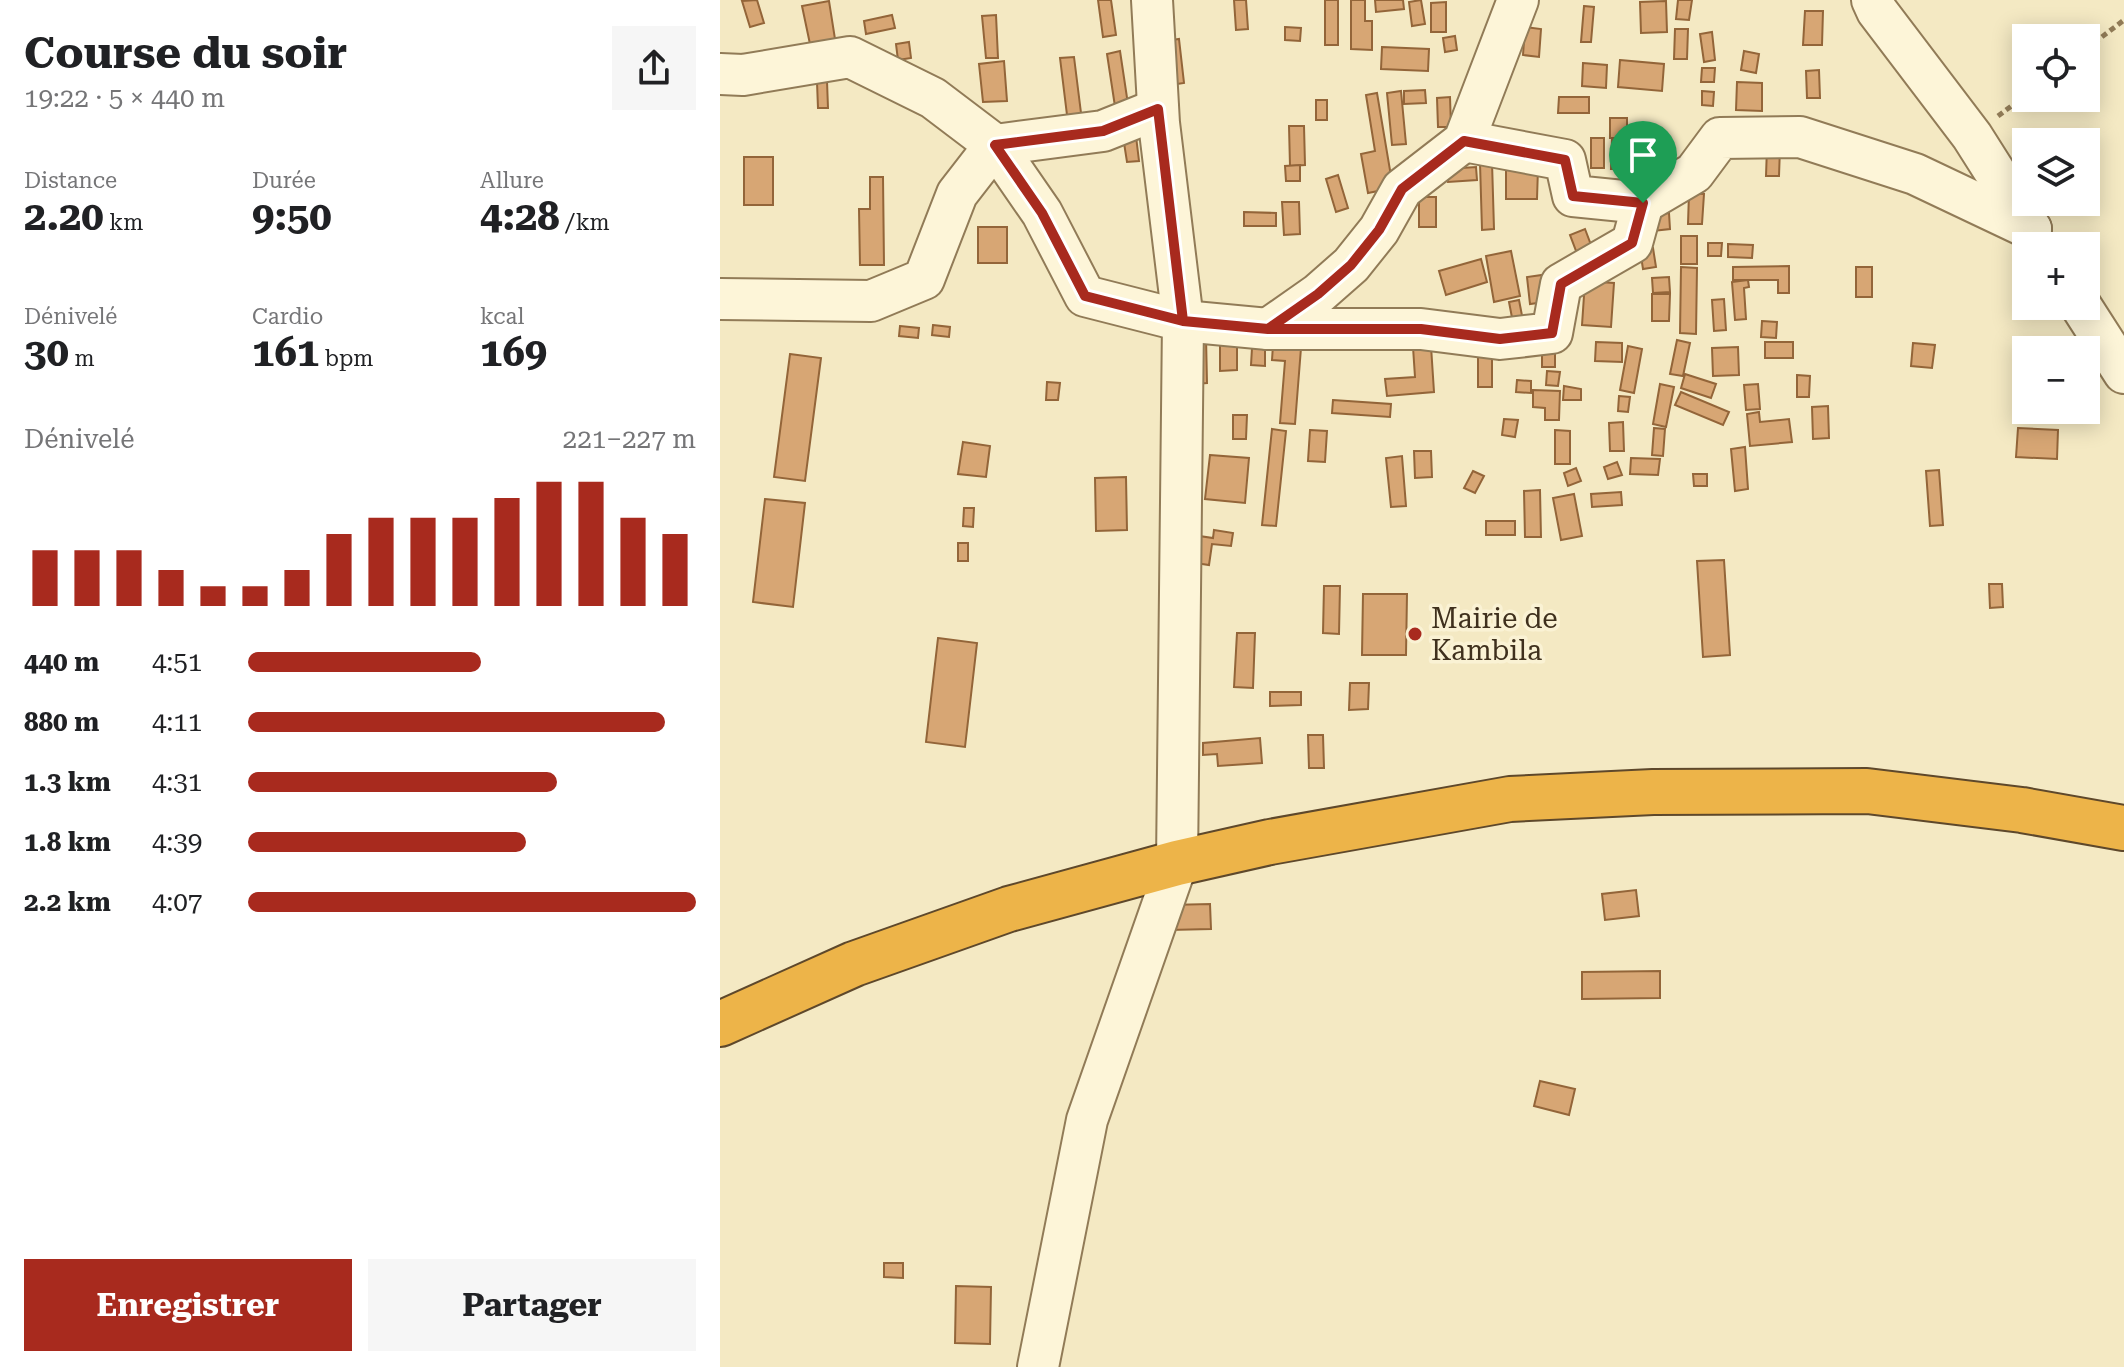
<!DOCTYPE html>
<html lang="fr">
<meta charset="utf-8">
<style>
body{margin:0;font-family:"Roboto Serif",serif;background:#f6f6f6;color:#202124;height:100vh;display:flex;flex-direction:column;font-size:30px;white-space:nowrap}
*{box-sizing:border-box;margin:0}
p{font-size:26px;color:#757577}
.icon{flex:none;width:44px;height:44px;fill:none;stroke:currentColor;stroke-width:2;stroke-linecap:round;stroke-linejoin:round}
.map{position:relative;flex:1;overflow:hidden}
.details{display:flex;flex-direction:column;background:#fff;width:720px}
.details>*{flex:none}
.fabs{position:absolute;left:1292px;top:24px;display:grid;gap:16px}
.fabs a{display:grid;place-items:center;width:88px;height:88px;border-radius:0px;background:#fff;box-shadow:0 4px 20px #0003;font-size:40px}
.pin{position:absolute;display:grid;place-items:center;width:68px;height:68px;color:#fff;margin:-82px -34px;border-radius:50% 50% 50% 0;rotate:-45deg;box-shadow:0 0 8px #0007}
.pin .icon{rotate:45deg}
.round{display:grid;place-items:center;flex:none;width:84px;height:84px;border-radius:0px;background:#f6f6f6}
.summary{display:flex;align-items:center;justify-content:space-between;height:136px;padding:0 24px}
h1{font-size:44px;font-weight:700;line-height:60px}
.figures{display:grid;grid-template-columns:repeat(3,1fr);gap:12px;height:136px;padding:8px 24px}
.figures div{display:grid;align-content:center}
.figures b{font-size:40px;font-weight:700}
.figures small{font-size:22px;font-weight:400}
.figures p{font-size:22px}
.chart{height:224px;padding:16px 24px}
.chart p{display:flex;justify-content:space-between}
.chart svg{width:100%;height:144px;margin-top:8px;stroke:#a82a1e;stroke-width:6}
.button{display:flex;gap:16px;margin-top:auto;padding:16px 24px}
.button a{flex:1;height:92px;border-radius:0px;background:#a82a1e;color:#fff;font-size:32px;font-weight:700;line-height:92px;text-align:center}
.button a+a{background:#f6f6f6;color:#202124}
ul{padding:0 24px;list-style:none;font-size:26px}
li{display:grid;grid-template-columns:128px 96px 1fr;align-items:center;height:60px}
li i{height:20px;border-radius:10px;background:#a82a1e}
main{display:flex;flex:1;min-height:0}
.map>svg:first-child{display:block}
</style>
<main>
<section class="details">
<div class="summary"><div><h1>Course du soir</h1><p>19:22 · 5 × 440 m</p></div><a class="round"><svg class="icon" aria-label="share" viewBox="0 0 24 24"><path d="M12 15V3M7 8l5-5 5 5M5 13v7h14v-7"/></svg></a></div>
<div class="figures">
<div><p>Distance</p><b>2.20<small> km</small></b></div>
<div><p>Durée</p><b>9:50</b></div>
<div><p>Allure</p><b>4:28<small> /km</small></b></div>
</div>
<div class="figures">
<div><p>Dénivelé</p><b>30<small> m</small></b></div>
<div><p>Cardio</p><b>161<small> bpm</small></b></div>
<div><p>kcal</p><b>169</b></div>
</div>
<div class="chart"><p><span>Dénivelé</span>221–227 m</p>
<svg viewBox="0 0 160 44" preserveAspectRatio="none"><path d="M5 44V27M15 44V27M25 44V27M35 44V33M45 44V38M55 44V38M65 44V33M75 44V22M85 44V17M95 44V17M105 44V17M115 44V11M125 44V6M135 44V6M145 44V17M155 44V22"/></svg>
</div>
<ul>
<li><b>440 m</b>4:51<i style="width:52%"></i></li>
<li><b>880 m</b>4:11<i style="width:93%"></i></li>
<li><b>1.3 km</b>4:31<i style="width:69%"></i></li>
<li><b>1.8 km</b>4:39<i style="width:62%"></i></li>
<li><b>2.2 km</b>4:07<i style="width:100%"></i></li>
</ul>
<div class="button"><a>Enregistrer</a><a>Partager</a></div>
</section>
<div class="map">
<svg width="1404" height="1367" viewBox="0 0 1404 1367">
<rect width="100%" height="100%" fill="#f4e9c3"/>
<g fill="#d7a674" stroke="#936539" stroke-width="2">
<polygon points="37,0 44,23 30,27 22,1"/>
<polygon points="378,0 391,0 396,35 383,37"/>
<polygon points="514,0 526,0 528,29 516,30"/>
<rect x="605" y="0" width="13" height="45"/>
<polygon points="631,0 645,0 645,21 652,21 652,50 631,49"/>
<polygon points="655,0 683,0 684,9 656,12"/>
<polygon points="701,0 705,24 692,26 689,2"/>
<polygon points="958,0 972,0 969,20 956,19"/>
<polygon points="109,1 115,39 90,44 82,6"/>
<polygon points="946,1 947,32 921,33 920,2"/>
<polygon points="726,2 726,32 711,32 711,3"/>
<polygon points="864,6 874,7 871,42 861,42"/>
<polygon points="1085,11 1103,11 1102,45 1083,45"/>
<polygon points="172,15 175,28 146,34 144,21"/>
<polygon points="276,15 278,58 266,58 262,16"/>
<polygon points="565,27 581,28 580,41 565,40"/>
<polygon points="805,27 821,29 819,57 803,55"/>
<polygon points="955,29 968,29 967,59 954,59"/>
<polygon points="992,32 995,60 984,62 980,34"/>
<polygon points="735,36 737,50 725,52 723,38"/>
<polygon points="459,39 464,83 450,85 445,41"/>
<polygon points="189,42 191,58 178,60 176,44"/>
<polygon points="662,47 709,49 708,71 661,69"/>
<polygon points="400,51 409,111 396,113 387,54"/>
<polygon points="1024,51 1039,54 1036,73 1021,70"/>
<polygon points="354,57 362,121 348,123 340,58"/>
<polygon points="900,60 944,64 942,91 898,87"/>
<polygon points="284,61 287,101 263,102 259,64"/>
<polygon points="863,63 887,65 886,88 862,86"/>
<polygon points="982,68 995,68 994,82 981,82"/>
<polygon points="1099,70 1100,98 1087,98 1086,71"/>
<polygon points="107,81 108,108 98,108 97,82"/>
<polygon points="1017,82 1042,83 1042,111 1016,110"/>
<polygon points="705,90 706,103 684,104 684,91"/>
<polygon points="681,91 686,144 672,145 667,93"/>
<polygon points="982,91 994,92 993,106 982,105"/>
<polygon points="657,93 673,188 648,193 641,154 655,151 646,95"/>
<polygon points="730,97 731,127 718,127 717,98"/>
<polygon points="839,97 869,97 869,113 838,113"/>
<rect x="596" y="100" width="11" height="20"/>
<rect x="890" y="118" width="17" height="20"/>
<polygon points="569,126 584,126 585,165 570,166"/>
<polygon points="415,128 419,161 407,162 402,130"/>
<rect x="871" y="138" width="13" height="30"/>
<polygon points="892,138 907,138 907,169 891,169"/>
<polygon points="1047,147 1060,148 1059,176 1046,176"/>
<rect x="24" y="157" width="29" height="48"/>
<polygon points="772,162 774,229 762,230 760,163"/>
<polygon points="580,165 580,181 566,181 565,166"/>
<polygon points="756,167 757,180 728,182 727,169"/>
<polygon points="786,168 818,168 817,199 786,199"/>
<polygon points="618,175 628,208 616,212 606,179"/>
<polygon points="150,177 163,177 164,265 140,265 139,209 150,209"/>
<polygon points="969,193 984,194 982,224 968,224"/>
<rect x="699" y="197" width="17" height="30"/>
<polygon points="562,202 579,202 580,234 564,235"/>
<polygon points="524,212 556,213 556,226 524,226"/>
<polygon points="949,213 950,229 924,232 922,215"/>
<rect x="258" y="227" width="29" height="36"/>
<polygon points="865,229 876,258 861,264 850,235"/>
<rect x="961" y="236" width="16" height="28"/>
<polygon points="988,243 1002,243 1001,256 988,256"/>
<polygon points="1008,244 1033,245 1032,258 1008,257"/>
<polygon points="933,248 936,267 923,269 920,250"/>
<polygon points="791,251 800,296 774,302 766,256"/>
<polygon points="761,259 767,282 726,295 719,271"/>
<polygon points="1069,266 1069,293 1058,293 1058,280 1013,280 1013,267"/>
<polygon points="961,267 977,268 976,334 960,333"/>
<rect x="1136" y="267" width="16" height="30"/>
<polygon points="822,275 825,302 810,304 807,277"/>
<polygon points="949,277 950,292 933,293 932,278"/>
<polygon points="1028,280 1029,287 1024,288 1026,319 1015,320 1012,282"/>
<polygon points="865,281 894,283 891,327 862,325"/>
<polygon points="932,294 950,294 949,321 932,321"/>
<polygon points="1004,299 1006,330 994,331 992,300"/>
<polygon points="799,300 804,326 794,328 789,302"/>
<polygon points="1042,321 1057,322 1056,338 1041,337"/>
<polygon points="213,325 230,327 229,337 212,335"/>
<polygon points="180,326 199,328 198,338 179,336"/>
<polygon points="486,337 487,383 474,384 473,338"/>
<polygon points="500,340 517,340 517,370 500,371"/>
<polygon points="957,340 970,343 963,376 950,374"/>
<polygon points="758,341 772,356 772,387 758,387"/>
<polygon points="876,342 902,343 902,362 875,361"/>
<rect x="1045" y="342" width="28" height="16"/>
<polygon points="1193,343 1215,345 1212,368 1191,366"/>
<polygon points="553,345 581,348 575,424 560,423 565,361 552,360"/>
<polygon points="711,346 714,392 667,396 665,379 695,377 693,347"/>
<polygon points="908,346 922,349 914,393 900,390"/>
<polygon points="1018,347 1019,375 993,376 992,348"/>
<polygon points="532,348 545,348 545,366 531,365"/>
<rect x="822" y="353" width="13" height="14"/>
<polygon points="70,354 101,358 85,481 54,477"/>
<polygon points="827,371 840,372 838,386 826,385"/>
<polygon points="965,374 996,384 991,398 961,388"/>
<polygon points="1077,375 1090,376 1089,397 1077,397"/>
<polygon points="797,380 811,381 811,393 796,392"/>
<polygon points="327,382 340,383 338,400 326,400"/>
<polygon points="940,384 954,387 946,427 933,424"/>
<polygon points="1038,384 1040,409 1026,410 1024,385"/>
<polygon points="844,386 861,389 861,400 843,400"/>
<polygon points="813,390 840,391 839,420 825,420 825,408 813,407"/>
<polygon points="961,392 1009,412 1003,425 955,405"/>
<polygon points="899,396 910,397 908,412 898,411"/>
<polygon points="613,400 671,404 670,417 612,413"/>
<polygon points="1108,406 1109,438 1093,439 1092,407"/>
<polygon points="1039,412 1040,422 1069,419 1072,442 1030,446 1027,414"/>
<polygon points="513,415 527,415 526,439 513,439"/>
<polygon points="784,419 798,420 795,437 782,435"/>
<polygon points="903,422 904,451 890,451 889,423"/>
<polygon points="934,428 945,429 943,456 932,455"/>
<polygon points="1298,428 1338,430 1337,459 1296,457"/>
<polygon points="552,429 566,431 556,526 542,525"/>
<polygon points="590,430 607,431 605,462 588,461"/>
<polygon points="835,430 850,431 850,464 835,464"/>
<polygon points="243,442 270,446 266,477 238,474"/>
<polygon points="1025,447 1028,489 1015,491 1011,449"/>
<polygon points="694,451 711,451 712,477 695,478"/>
<polygon points="490,455 529,458 525,503 485,499"/>
<polygon points="682,456 686,506 671,507 666,458"/>
<polygon points="911,458 940,459 938,475 910,474"/>
<polygon points="897,462 902,475 888,479 884,467"/>
<polygon points="856,468 861,481 848,486 844,473"/>
<polygon points="1219,470 1223,525 1210,526 1206,471"/>
<polygon points="753,471 764,476 755,493 744,488"/>
<polygon points="973,474 987,474 987,486 974,486"/>
<polygon points="406,477 407,530 376,531 375,478"/>
<polygon points="820,490 821,537 805,537 804,491"/>
<polygon points="901,492 902,505 872,507 871,494"/>
<polygon points="854,494 862,536 841,540 833,498"/>
<polygon points="45,499 85,503 73,607 33,602"/>
<polygon points="244,508 254,508 253,527 243,526"/>
<rect x="766" y="521" width="29" height="14"/>
<polygon points="494,530 513,533 511,546 492,544 489,565 475,563 479,536 493,538"/>
<rect x="238" y="543" width="10" height="18"/>
<polygon points="1004,560 1010,655 983,657 977,561"/>
<polygon points="1269,584 1282,584 1283,607 1270,608"/>
<polygon points="604,586 620,586 619,634 603,633"/>
<polygon points="643,594 687,594 686,655 642,655"/>
<polygon points="517,633 535,633 533,688 514,687"/>
<polygon points="218,638 257,643 245,747 206,742"/>
<polygon points="630,683 649,683 648,709 629,710"/>
<polygon points="550,692 581,692 581,705 550,706"/>
<polygon points="588,735 603,735 604,768 589,768"/>
<polygon points="540,738 542,763 498,766 497,754 483,755 483,743"/>
<polygon points="916,890 919,916 885,920 882,894"/>
<polygon points="490,904 491,929 449,930 449,905"/>
<polygon points="940,971 940,998 862,999 862,972"/>
<polygon points="820,1081 855,1089 849,1115 814,1106"/>
<polygon points="164,1263 183,1263 183,1278 164,1277"/>
<polygon points="236,1286 271,1287 270,1344 235,1343"/>
</g>
<g fill="none" stroke-linecap="round" stroke-linejoin="round">
<defs>
<g id="minor">
<polyline points="1152,0 1157,11 1252,136 1311,229"/>
<polyline points="0,74 23,75 130,57 213,98 275,145 322,213 365,296 463,321 548,329 701,329 780,339 832,333 841,284 912,243 923,203 974,173 1000,138 1080,137 1195,174 1311,229"/>
<polyline points="744,141 845,160 853,196 923,203"/>
<polyline points="0,299 151,301 204,279 237,194 275,145 383,131 438,109"/>
<polyline points="1361,306 1404,373"/>
<polyline points="548,329 598,294 631,265 659,230 682,189 744,141 798,0"/>
<polyline points="318,1367 367,1120 457,863 463,321 439,123 432,0"/>
</g>
<polyline id="highway" points="0,1024 134,964 289,909 457,863 550,842 790,799 933,792 1147,791 1302,810 1404,828"/>
</defs>
<use href="#minor" stroke="#917b57" stroke-width="44"/>
<use href="#highway" stroke="#5e482b" stroke-width="48"/>
<g stroke="#917b57" stroke-width="5" stroke-dasharray="6 4" stroke-linecap="butt">
<polyline points="1366,49 1404,20"/>
<polyline points="1278,116 1306,95"/>
</g>
<use href="#minor" stroke="#fdf5d8" stroke-width="40"/>
<use href="#highway" stroke="#edb449" stroke-width="44"/>
</g>
<g fill="none" stroke-linecap="round" stroke-linejoin="round">
<defs>
<polyline id="route" points="923,203 912,243 841,284 832,333 780,339 701,329 548,329 463,321 365,296 322,213 275,145 383,131 438,109 463,321 548,329 598,294 631,265 659,230 682,189 744,141 845,160 853,196 923,203"/>
</defs>
<use href="#route" stroke="#fff" stroke-width="16"/>
<use href="#route" stroke="#a82a1e" stroke-width="10"/>
</g>
<circle fill="#a82a1e" stroke="#faf2d4" stroke-width="3" cx="695" cy="634" r="8"/>
<g text-anchor="middle" stroke-width="7" stroke-linejoin="round" paint-order="stroke">
<g font-size="28" fill="#3f301d" stroke="#faf2d4" text-anchor="start">
<text x="711" y="628">Mairie de<tspan x="711" dy="32">Kambila</tspan></text>
</g>
</g>
</svg>
<div class="fabs">
<a><svg class="icon" aria-label="locate" viewBox="0 0 24 24"><circle cx="12" cy="12" r="6"/><path d="M12 2v4M12 18v4M2 12h4M18 12h4"/></svg></a>
<a><svg class="icon" aria-label="layers" viewBox="0 0 24 24"><path d="M12 4l9 5-9 5-9-5zM3 14l9 5 9-5"/></svg></a>
<a>+</a>
<a>−</a>
</div>
<div class="pin" style="left:923px;top:203px;background:#1e9e55"><svg class="icon" aria-label="arrive" viewBox="0 0 24 24"><path d="M6 21V4h12l-3 4 3 4H6"/></svg></div>
</div>
</main>
